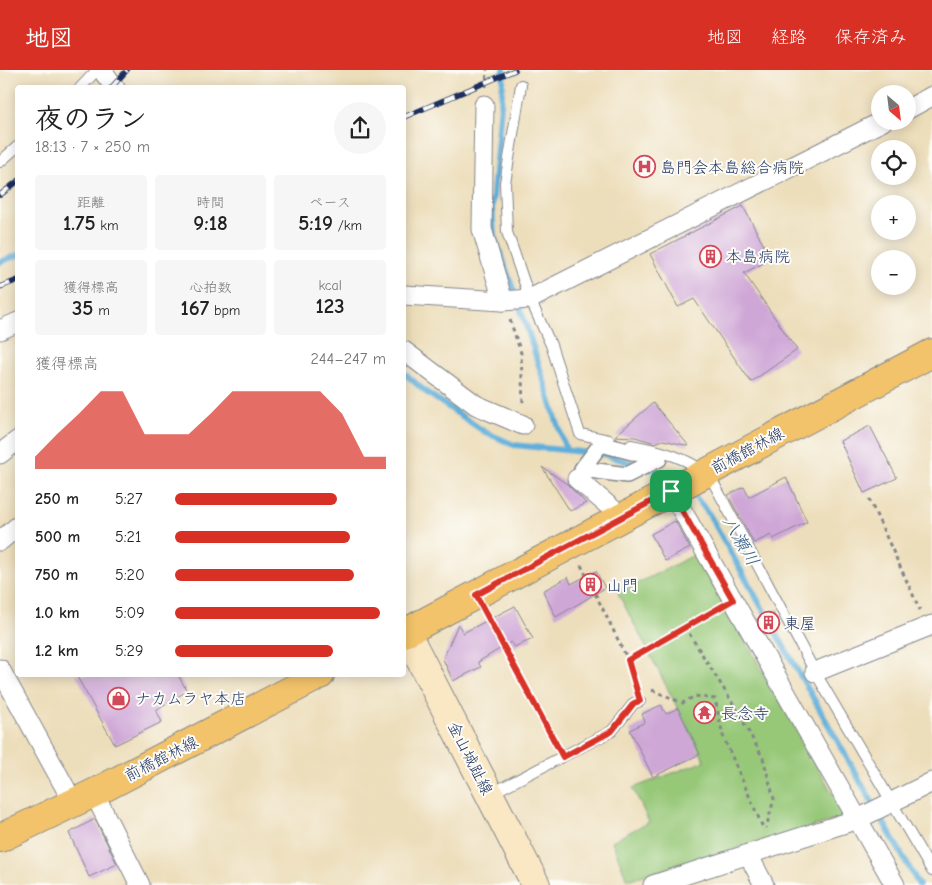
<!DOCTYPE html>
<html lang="ja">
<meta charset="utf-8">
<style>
body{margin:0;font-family:"Comic Neue","Klee One",sans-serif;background:#f6f6f6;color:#222;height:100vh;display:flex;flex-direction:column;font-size:19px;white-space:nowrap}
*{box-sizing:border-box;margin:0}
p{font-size:16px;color:#767676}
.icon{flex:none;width:28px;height:28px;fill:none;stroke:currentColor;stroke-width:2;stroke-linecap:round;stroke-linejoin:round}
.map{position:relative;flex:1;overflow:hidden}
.panel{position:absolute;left:15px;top:15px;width:391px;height:592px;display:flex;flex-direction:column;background:#fff;border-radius:5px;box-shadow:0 2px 12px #0003}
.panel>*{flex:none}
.needle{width:32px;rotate:152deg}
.buttons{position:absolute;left:871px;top:15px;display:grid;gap:10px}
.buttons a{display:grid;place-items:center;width:45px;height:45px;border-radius:50%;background:#fff;box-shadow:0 2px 12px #0003;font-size:25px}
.pin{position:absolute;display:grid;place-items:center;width:42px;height:42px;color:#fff;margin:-21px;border-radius:10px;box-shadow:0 2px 8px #0006}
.round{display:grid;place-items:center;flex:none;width:52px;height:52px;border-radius:26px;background:#f6f6f6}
.summary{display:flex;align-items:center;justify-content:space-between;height:85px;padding:0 20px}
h1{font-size:28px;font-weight:700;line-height:38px}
.metrics{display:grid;grid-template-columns:repeat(3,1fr);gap:8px;height:85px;padding:5px 20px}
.metrics div{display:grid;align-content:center;border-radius:5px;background:#f6f6f6;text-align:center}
.metrics b{font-size:21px;font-weight:700}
.metrics small{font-size:14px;font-weight:400}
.metrics p{font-size:14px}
.chart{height:140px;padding:10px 20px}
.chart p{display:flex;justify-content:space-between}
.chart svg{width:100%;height:90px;margin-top:5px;fill:#d93025;opacity:.7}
ul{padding:0 20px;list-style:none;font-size:16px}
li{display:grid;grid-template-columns:80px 60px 1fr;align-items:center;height:38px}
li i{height:12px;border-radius:6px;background:#d93025}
header{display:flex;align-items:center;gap:30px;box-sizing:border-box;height:70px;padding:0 25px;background:#d93025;color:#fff}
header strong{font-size:24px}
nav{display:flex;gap:28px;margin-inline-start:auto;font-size:18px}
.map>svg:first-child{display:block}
</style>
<header>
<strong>地図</strong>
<nav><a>地図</a><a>経路</a><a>保存済み</a></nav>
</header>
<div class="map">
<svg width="932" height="815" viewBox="0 0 932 815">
<rect width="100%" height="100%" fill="#fdfcf7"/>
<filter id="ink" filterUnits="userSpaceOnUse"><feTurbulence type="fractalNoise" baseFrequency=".02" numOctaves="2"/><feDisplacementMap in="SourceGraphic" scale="10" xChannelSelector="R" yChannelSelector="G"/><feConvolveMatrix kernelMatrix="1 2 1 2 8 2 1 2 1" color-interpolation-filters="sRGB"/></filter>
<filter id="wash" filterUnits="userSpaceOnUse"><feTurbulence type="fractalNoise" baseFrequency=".0096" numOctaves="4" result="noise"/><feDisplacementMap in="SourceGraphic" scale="20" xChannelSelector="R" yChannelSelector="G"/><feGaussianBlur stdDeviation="1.12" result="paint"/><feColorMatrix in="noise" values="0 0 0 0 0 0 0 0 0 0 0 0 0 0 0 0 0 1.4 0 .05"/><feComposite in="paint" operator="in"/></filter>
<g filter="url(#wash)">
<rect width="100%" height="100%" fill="#eddebb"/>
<polygon fill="#97c878" stroke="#597c6b" points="696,484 846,747 627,810 612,771 649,752 633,718 705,691 618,523"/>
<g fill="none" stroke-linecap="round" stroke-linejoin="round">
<g stroke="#5fafda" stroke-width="6">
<polyline points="504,0 492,137 494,166 526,255 566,380"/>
<polyline points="0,192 18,185"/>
<polyline points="404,303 426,322 485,362 514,375 602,384 679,408"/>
<polyline points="689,419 709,444 919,815"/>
</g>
</g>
<g id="blocks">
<g fill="#cfa7d7">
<polygon points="743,136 771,189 744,203 797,280 751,312 694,229 678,237 650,184"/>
<polygon points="653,333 689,376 663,370 655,373 635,367 615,366"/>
<polygon points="870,356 897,408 864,423 840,371"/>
<polygon points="542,397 567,414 586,433 570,441"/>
<polygon points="786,407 807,452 773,469 771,465 754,473 728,425 744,417 749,427"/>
<polygon points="675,451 690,478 665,491 651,464"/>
<polygon points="596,501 605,518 556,547 543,521 568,507 571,514"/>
<polygon points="515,536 533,569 514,577 511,572 478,592 481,597 453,611 443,589 458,554 463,563"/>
<polygon points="772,541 780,556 765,564 757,549"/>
<polygon points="76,605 178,605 187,621 156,640 162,652 115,675"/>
<polygon points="661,635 666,644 678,638 700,684 653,707 630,660 645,652 642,644"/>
<polygon points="95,749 117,794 89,807 69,763"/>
</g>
</g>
</g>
<g filter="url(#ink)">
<use href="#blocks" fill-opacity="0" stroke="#84868c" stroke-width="1"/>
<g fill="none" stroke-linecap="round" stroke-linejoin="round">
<defs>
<g id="service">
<polyline points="521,15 505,113 507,162 530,229 551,275 580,364 609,370"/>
<polyline points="80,18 97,0"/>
<polyline points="0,92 18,76"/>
<path d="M631,375C657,380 694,388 712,410L815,602L932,801"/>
<polyline points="490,724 612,661 634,633 640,631"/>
</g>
<polygon id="pedestrian" points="601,374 605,375 659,389 627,405 582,399"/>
<g id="minor">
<polyline points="102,0 115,18"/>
<polyline points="484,35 482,159 503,231"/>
<polyline points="908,39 932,26"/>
<polyline points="404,225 503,231 530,229 883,51"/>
<polyline points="0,260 18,252"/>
<polyline points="404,281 476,335 523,355"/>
<polyline points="0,384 18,370"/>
<polyline points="577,409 622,447"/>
<polyline points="671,421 895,815"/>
<polyline points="0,471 18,456"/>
<polyline points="0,599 73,732"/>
<polyline points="815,602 932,555"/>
<polyline points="94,723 140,815"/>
<polyline points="748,784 764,815"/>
<polyline points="653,815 858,749 932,712"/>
</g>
<polyline id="secondary" points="406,562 536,815"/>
<g id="primary">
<polyline points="404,563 932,283"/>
<polyline points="0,768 94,723 320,605"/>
</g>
</defs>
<use href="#service" stroke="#84868c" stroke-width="12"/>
<use href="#pedestrian" stroke="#84868c" stroke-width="18"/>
<use href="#minor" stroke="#84868c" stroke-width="21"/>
<use href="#secondary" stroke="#84868c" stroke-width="30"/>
<use href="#primary" stroke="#84868c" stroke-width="30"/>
<g stroke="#84868c" stroke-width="3" stroke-dasharray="4 4" stroke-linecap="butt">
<polyline points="486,17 487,0"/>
<polyline points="510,250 521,283 523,334"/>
<polyline points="869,429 920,540"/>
<polyline points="581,495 628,590 636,616"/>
<polyline points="488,545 556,674"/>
<polyline points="685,557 737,640 763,688 774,729 766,758"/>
<polyline points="628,590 716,539"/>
<polyline points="652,620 683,633 695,626 715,629 723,666 764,760"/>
</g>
<use href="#service" stroke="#fff" stroke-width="10"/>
<use href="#pedestrian" stroke="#fff" stroke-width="15"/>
<use href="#minor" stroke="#fff" stroke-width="19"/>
<use href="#secondary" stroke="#fae7c3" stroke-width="28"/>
<use href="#primary" stroke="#f2c36a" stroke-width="28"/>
<defs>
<g id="rail">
<polyline points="111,18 127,0"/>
<polyline points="404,47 515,0"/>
<polyline points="0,125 18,111"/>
<polyline points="0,217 18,210"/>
</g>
</defs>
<use href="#rail" stroke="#1b2f5e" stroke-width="5.5"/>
<use href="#rail" stroke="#fdfcf7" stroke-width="4" stroke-dasharray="11" stroke-linecap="butt"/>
</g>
</g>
<g fill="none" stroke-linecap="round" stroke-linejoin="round" filter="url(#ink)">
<defs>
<polygon id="route" points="671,421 733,530 628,590 640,631 634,633 612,661 563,687 476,525"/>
</defs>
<use href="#route" stroke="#fff" stroke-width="10"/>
<use href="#route" stroke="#d93025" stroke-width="6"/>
</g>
<defs>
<symbol id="hospital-ring" viewBox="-11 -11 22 22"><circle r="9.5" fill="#fdfcf7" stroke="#d1495b" stroke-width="1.5"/><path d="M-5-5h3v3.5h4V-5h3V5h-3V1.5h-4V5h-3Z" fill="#d1495b"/></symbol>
<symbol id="building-ring" viewBox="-11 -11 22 22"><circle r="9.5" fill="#fdfcf7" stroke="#d1495b" stroke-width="1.5"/><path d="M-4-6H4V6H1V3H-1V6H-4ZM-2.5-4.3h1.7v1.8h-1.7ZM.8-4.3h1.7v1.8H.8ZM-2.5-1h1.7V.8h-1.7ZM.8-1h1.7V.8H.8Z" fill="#d1495b"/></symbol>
<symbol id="shop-ring" viewBox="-11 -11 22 22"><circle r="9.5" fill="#fdfcf7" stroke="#d1495b" stroke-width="1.5"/><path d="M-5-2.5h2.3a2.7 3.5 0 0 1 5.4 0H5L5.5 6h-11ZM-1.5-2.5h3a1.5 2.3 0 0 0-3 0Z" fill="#d1495b"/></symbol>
<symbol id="temple-ring" viewBox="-11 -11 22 22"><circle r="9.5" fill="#fdfcf7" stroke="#d1495b" stroke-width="1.5"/><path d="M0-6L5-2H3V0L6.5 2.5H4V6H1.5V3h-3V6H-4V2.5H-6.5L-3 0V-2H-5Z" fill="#d1495b"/></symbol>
</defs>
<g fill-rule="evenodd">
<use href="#hospital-ring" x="632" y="84" width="25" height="25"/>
<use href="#building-ring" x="698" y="174" width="25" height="25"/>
<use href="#building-ring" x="578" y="502" width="25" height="25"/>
<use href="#building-ring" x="756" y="540" width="25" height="25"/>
<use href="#shop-ring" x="106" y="616" width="25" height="25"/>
<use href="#temple-ring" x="692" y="630" width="25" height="25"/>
</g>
<g text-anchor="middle" stroke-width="4" stroke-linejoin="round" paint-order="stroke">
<g font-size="16" fill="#1b2f5e" stroke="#fdfcf7" text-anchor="start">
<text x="660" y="103">島門会本島総合病院</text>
<text x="726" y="192">本島病院</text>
<text x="606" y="521">山門</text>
<text x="784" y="559">東屋</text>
<text x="135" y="634">ナカムラヤ本店</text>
<text x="721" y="649">長念寺</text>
</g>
<g font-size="16" fill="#1b2f5e" stroke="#fdfcf7">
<text transform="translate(747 380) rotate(-28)" y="6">前橋館林線</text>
<text transform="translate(161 688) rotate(-27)" y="6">前橋館林線</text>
<text transform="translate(471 688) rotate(63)" y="6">金山城趾線</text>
</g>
<g font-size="18" font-style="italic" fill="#335c89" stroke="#fdfcf7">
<text transform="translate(741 471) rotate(60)" y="6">八瀬川</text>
</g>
</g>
</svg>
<div class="buttons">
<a><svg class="needle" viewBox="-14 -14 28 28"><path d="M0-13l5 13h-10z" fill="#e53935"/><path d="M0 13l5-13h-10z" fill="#767676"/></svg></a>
<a><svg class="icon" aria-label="locate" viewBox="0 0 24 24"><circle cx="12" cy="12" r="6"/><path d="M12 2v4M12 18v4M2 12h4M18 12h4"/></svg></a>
<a>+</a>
<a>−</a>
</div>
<div class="pin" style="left:671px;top:421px;background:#1e9e55"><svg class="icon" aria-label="arrive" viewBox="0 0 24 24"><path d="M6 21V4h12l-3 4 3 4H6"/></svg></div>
<section class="panel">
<div class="summary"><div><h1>夜のラン</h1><p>18:13 · 7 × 250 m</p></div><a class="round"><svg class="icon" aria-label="share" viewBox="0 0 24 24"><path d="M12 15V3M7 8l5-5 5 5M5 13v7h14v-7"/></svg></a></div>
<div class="metrics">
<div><p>距離</p><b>1.75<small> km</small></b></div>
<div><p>時間</p><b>9:18</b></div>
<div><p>ペース</p><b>5:19<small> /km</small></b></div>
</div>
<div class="metrics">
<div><p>獲得標高</p><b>35<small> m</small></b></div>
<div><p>心拍数</p><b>167<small> bpm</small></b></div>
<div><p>kcal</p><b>123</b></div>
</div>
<div class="chart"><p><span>獲得標高</span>244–247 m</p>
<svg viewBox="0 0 160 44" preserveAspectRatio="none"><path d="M0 44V38L10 27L20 17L30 6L40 6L50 27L60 27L70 27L80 17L90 6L100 6L110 6L120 6L130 6L140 17L150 38L160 38V44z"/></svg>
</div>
<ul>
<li><b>250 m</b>5:27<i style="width:77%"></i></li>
<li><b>500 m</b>5:21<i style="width:83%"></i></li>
<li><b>750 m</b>5:20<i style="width:85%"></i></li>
<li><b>1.0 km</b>5:09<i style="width:97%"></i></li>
<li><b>1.2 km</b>5:29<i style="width:75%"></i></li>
</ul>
</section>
</div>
